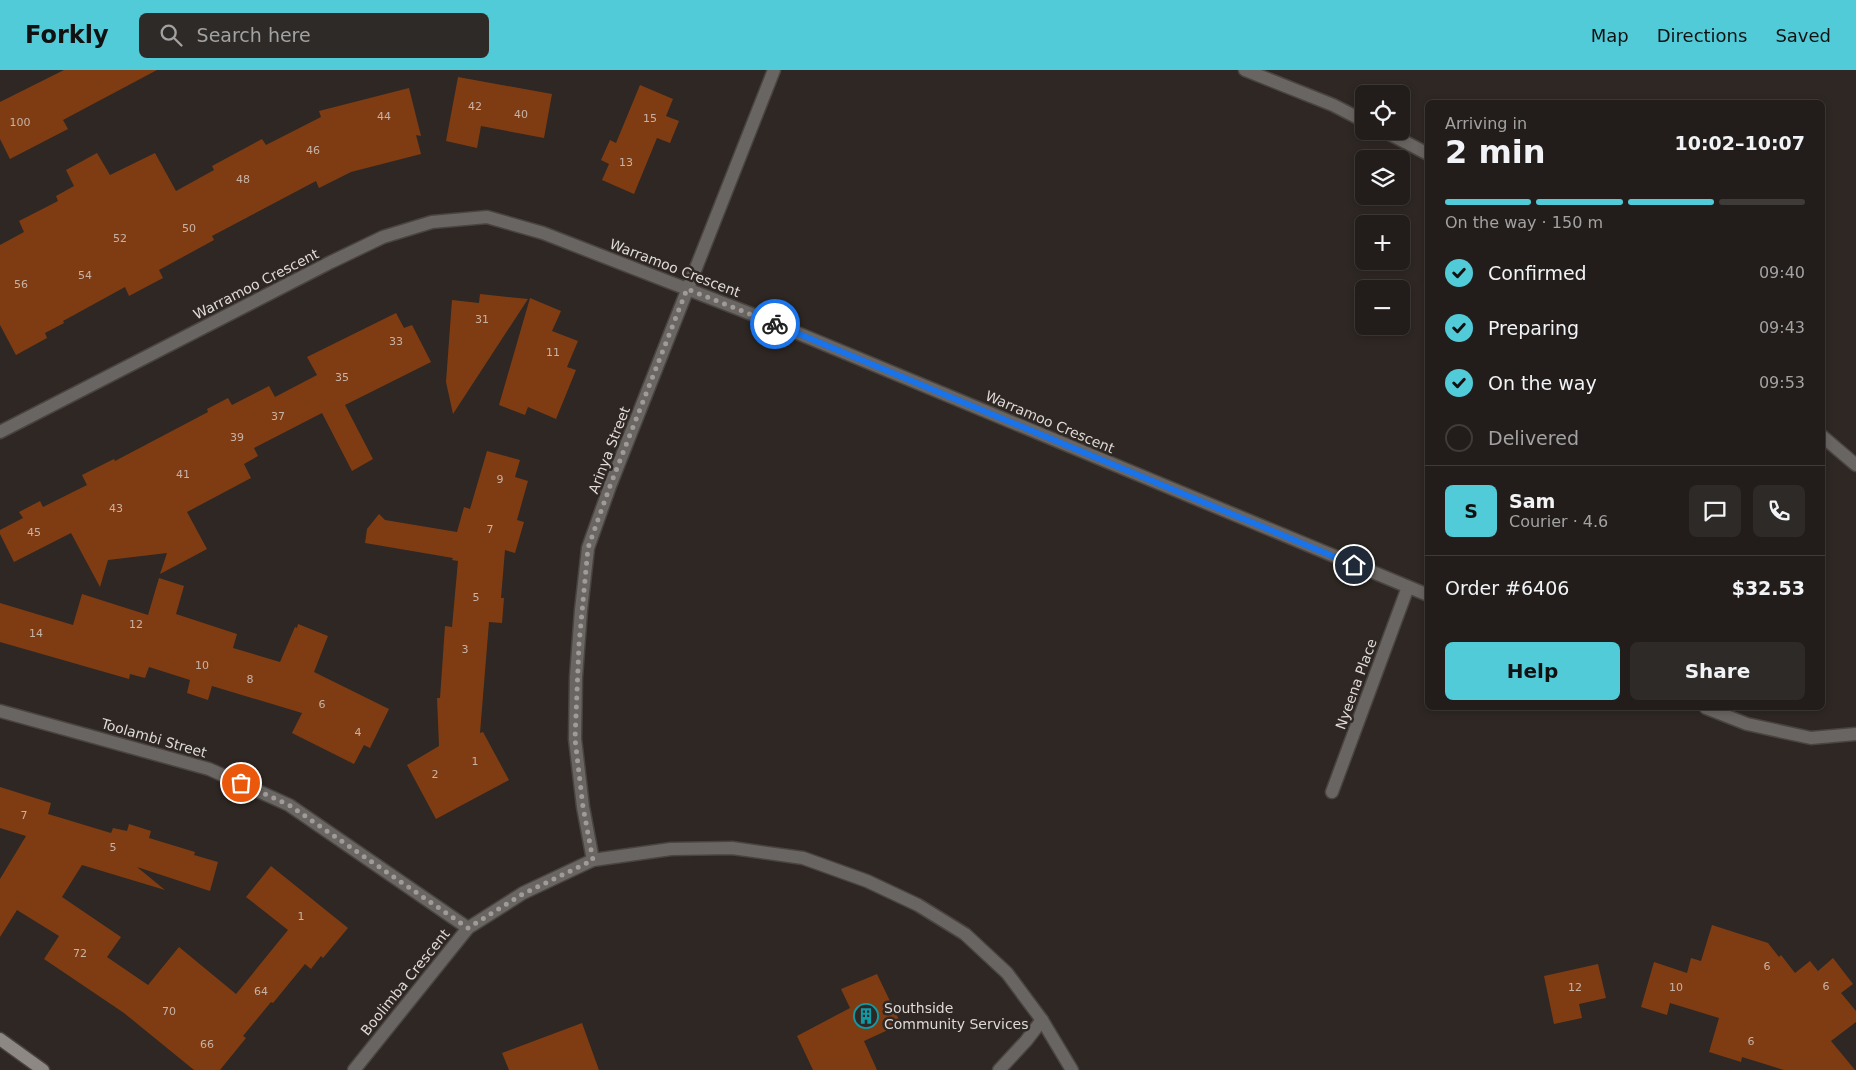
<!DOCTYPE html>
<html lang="en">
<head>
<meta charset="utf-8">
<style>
  :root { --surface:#221d1a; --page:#2e2a27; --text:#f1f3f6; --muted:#a2a2a2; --line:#3f3b39; --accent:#52cbd8 }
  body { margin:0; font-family:"DejaVu Sans",sans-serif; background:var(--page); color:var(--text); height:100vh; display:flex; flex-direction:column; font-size:19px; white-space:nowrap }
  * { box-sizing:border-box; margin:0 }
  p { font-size:16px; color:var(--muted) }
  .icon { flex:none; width:28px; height:28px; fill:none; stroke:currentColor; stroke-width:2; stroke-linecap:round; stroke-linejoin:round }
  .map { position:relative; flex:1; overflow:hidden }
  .sheet { position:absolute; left:1425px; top:30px; width:400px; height:610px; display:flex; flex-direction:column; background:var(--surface); border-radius:8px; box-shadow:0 2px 8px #0003,0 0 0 1px var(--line) }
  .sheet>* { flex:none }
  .buttons { position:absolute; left:1355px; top:15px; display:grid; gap:10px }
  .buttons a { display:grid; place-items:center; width:55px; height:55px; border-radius:8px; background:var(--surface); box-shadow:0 2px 8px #0003,0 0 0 1px var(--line); font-size:25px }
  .pin { position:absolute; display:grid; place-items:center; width:42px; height:42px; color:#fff; margin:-21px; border:2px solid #fff; border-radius:50%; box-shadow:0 1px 5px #0007 }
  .courier { position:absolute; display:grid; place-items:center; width:50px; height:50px; margin:-25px; border:4px solid #1a73e8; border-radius:50%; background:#fff; color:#222; box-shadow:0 1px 6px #0007 }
  .headline em { font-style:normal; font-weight:600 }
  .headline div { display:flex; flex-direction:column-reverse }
  .headline { display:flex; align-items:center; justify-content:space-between; height:85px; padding:0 20px }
  h1 { font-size:32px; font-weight:600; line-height:38px }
  .bar { display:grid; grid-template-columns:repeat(4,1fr); gap:8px 5px; align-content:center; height:60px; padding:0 20px }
  .bar i { height:6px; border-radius:4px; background:var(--line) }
  .bar .current { background:var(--accent) }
  .bar p { grid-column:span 4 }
  .line { display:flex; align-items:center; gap:12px; padding:0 20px; border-top:1px solid var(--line) }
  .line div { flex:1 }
  .round { display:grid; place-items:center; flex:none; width:52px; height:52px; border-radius:8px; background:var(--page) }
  ol { padding:0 20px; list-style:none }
  li { display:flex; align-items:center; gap:15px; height:55px }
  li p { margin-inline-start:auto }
  li .icon { padding:5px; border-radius:50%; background:var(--accent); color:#111; stroke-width:4 }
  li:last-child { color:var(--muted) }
  li i { width:28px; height:28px; border:2px solid var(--line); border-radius:50% }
  .action { display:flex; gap:10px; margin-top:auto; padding:10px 20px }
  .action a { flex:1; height:58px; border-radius:8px; background:var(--accent); color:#111; font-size:20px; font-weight:600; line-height:58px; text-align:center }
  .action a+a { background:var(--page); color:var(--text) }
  header { display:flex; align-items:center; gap:30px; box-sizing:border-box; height:70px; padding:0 25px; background:var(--accent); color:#111 }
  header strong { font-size:24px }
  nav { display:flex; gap:28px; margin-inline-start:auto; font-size:18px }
  .search { width:350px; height:45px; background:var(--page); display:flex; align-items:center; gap:12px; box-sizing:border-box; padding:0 18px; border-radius:8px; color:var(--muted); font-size:19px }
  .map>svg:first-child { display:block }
  .building { fill:#7f3c12 }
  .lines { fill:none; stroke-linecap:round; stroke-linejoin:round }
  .street-casing { stroke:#4a4440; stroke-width:15 }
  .secondary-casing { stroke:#4a4440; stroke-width:15 }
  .street { stroke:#696563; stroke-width:12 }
  .secondary { stroke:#8d8884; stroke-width:12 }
  .done { stroke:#a19b98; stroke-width:5; stroke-dasharray:0 9 }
  .route { stroke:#1a73e8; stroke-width:6 }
  .labels { text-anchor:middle; stroke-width:5; stroke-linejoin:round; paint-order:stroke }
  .number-label { font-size:11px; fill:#c7b2a6 }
  .street-label { font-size:14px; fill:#dfdad7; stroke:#2e2723 }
  .poi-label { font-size:14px; fill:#dfdad7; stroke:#2e2723; text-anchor:start }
</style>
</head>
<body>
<header>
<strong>Forkly</strong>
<div class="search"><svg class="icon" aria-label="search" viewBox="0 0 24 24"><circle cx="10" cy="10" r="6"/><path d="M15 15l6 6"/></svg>Search here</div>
<nav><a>Map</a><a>Directions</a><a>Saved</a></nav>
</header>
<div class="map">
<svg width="1856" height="1000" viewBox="0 0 1856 1000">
  <rect width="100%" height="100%" fill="#2e2723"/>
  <g class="building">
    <path d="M 64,0 L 157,0 L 63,50 L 68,59 L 10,89 L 0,69 L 0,32 Z"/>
    <path d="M 458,7 L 552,24 L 544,68 L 481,56 L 477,78 L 446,71 Z"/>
    <path d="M 640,15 L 673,29 L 666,46 L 679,51 L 670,73 L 657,68 L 634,124 L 602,110 L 609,94 L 601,90 L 610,70 L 616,73 Z"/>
    <path d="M 409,18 L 421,66 L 416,65 L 421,84 L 351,102 L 319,118 L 316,111 L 212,166 L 214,170 L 159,200 L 163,208 L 129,226 L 125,217 L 63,251 L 64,253 L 45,263 L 47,268 L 16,285 L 0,255 L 0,175 L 24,162 L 19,151 L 58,131 L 56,126 L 74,116 L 66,100 L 97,83 L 110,105 L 155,83 L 176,121 L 214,100 L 212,96 L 262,69 L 266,75 L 321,47 L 319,41 Z"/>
    <path d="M 480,224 L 528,229 L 453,344 L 446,312 L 452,230 L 479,233 Z"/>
    <path d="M 530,228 L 561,241 L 552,261 L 578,271 L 567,297 L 576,300 L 556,349 L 528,337 L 525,345 L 499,335 Z"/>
    <path d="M 396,243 L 404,258 L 412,255 L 431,292 L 345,335 L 373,389 L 352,401 L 322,343 L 254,378 L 258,386 L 244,394 L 251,408 L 187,442 L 207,479 L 160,504 L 167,483 L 108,490 L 100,517 L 71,463 L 14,492 L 0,464 L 0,460 L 23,448 L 19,442 L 40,431 L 43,437 L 87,415 L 82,405 L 114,389 L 115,391 L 208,342 L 207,339 L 228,328 L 232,335 L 269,316 L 275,327 L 317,305 L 307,287 Z"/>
    <path d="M 487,381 L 520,390 L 515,407 L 528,411 L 517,450 L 524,452 L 515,483 L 505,480 L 501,528 L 504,528 L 502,553 L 489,552 L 480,663 L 483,662 L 509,710 L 436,749 L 407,695 L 439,676 L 437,628 L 440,628 L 445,556 L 452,557 L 458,491 L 452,490 L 453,488 L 365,473 L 367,459 L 379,444 L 385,450 L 457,462 L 464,437 L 470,439 Z"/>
    <path d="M 159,508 L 184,516 L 176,544 L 237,564 L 233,578 L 280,592 L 295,557 L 297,558 L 298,554 L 328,566 L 314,602 L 389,639 L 370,678 L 364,675 L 354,694 L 292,663 L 302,643 L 212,616 L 208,630 L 187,623 L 190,610 L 149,597 L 145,608 L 130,604 L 129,609 L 0,572 L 0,533 L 73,555 L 82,524 L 148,545 Z"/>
    <path d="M 0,717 L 51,733 L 48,744 L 111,763 L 113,758 L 127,761 L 129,754 L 151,761 L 149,768 L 195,782 L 194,785 L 218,792 L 210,821 L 137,797 L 165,820 L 82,795 L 62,827 L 121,867 L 107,887 L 148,915 L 179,877 L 236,924 L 288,860 L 246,827 L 271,796 L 348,858 L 323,888 L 321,886 L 311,899 L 305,894 L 273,933 L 271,932 L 243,966 L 246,968 L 220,1000 L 194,1000 L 124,943 L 44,889 L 59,866 L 17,840 L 0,867 L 0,809 L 26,766 L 0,758 Z"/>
    <path d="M 1712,855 L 1768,873 L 1779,887 L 1781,885 L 1795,903 L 1810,891 L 1818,901 L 1833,888 L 1853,914 L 1841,923 L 1856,941 L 1856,952 L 1831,971 L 1855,1000 L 1784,1000 L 1742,987 L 1741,992 L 1709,982 L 1719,948 L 1670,933 L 1667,945 L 1641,937 L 1654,892 L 1687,903 L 1691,888 L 1701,891 Z"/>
    <path d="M 1598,894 L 1606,928 L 1579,934 L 1582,948 L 1554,954 L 1544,906 Z"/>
    <path d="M 877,904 L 901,954 L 864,971 L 877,1000 L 813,1000 L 797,966 L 850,938 L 841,919 Z"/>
    <path d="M 582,953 L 599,1000 L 509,1000 L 502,983 Z"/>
  </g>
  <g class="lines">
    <defs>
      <g id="street">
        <path d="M 1245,0 L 1333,35 L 1364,51"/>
        <path d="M 1384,61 L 1428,84"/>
        <path d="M 0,362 L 331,192 L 383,167 L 432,152 L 487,147 L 543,163 L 754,245 L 1428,525"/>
        <path d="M 1822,366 L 1856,395"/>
        <path d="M 1706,638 L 1747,654 L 1811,668 L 1856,664"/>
        <path d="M 0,641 L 209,699 L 289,735 L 468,858"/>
        <path d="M 1332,722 L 1408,517"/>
        <path d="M 593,790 L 583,737 L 575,669 L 576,607 L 581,540 L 588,478 L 610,416 L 774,0"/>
        <path d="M 354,1000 L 468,858 L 523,823 L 593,790 L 671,779 L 732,778 L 803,788 L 867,811 L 918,835 L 965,864 L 1007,903 L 1042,950 L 1072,1000"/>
        <path d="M 999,1000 L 1026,971 L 1042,950"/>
      </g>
      <path id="secondary" d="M 0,969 L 43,1000"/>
    </defs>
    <use href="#street" class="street-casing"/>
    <use href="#secondary" class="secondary-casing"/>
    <use href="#street" class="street"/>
    <use href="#secondary" class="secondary"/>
  </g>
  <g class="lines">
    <path class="done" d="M 241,713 L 289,735 L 468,858 L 523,824 L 593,790 L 583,737 L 575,669 L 579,574 L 588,478 L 610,416 L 687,219 L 775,254"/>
    <path class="route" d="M 775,254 L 1354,495"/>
  </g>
  <defs>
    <symbol id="building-ring" viewBox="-11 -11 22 22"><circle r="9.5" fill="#2e2723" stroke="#0f9aa8" stroke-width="1.5"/><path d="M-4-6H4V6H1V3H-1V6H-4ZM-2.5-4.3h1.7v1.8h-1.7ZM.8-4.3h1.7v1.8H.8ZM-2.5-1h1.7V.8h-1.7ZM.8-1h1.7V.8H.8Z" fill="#0f9aa8"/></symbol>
  </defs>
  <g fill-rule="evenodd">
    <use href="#building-ring" x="852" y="932" width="28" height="28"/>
  </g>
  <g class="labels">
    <g class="number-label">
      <text x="475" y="40">42</text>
      <text x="521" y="48">40</text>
      <text x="384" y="50">44</text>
      <text x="650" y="52">15</text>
      <text x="20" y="56">100</text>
      <text x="313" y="84">46</text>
      <text x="626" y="96">13</text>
      <text x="243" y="113">48</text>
      <text x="189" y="162">50</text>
      <text x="120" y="172">52</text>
      <text x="85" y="209">54</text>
      <text x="21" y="218">56</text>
      <text x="482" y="253">31</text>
      <text x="396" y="275">33</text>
      <text x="553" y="286">11</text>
      <text x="342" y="311">35</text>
      <text x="278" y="350">37</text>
      <text x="237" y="371">39</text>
      <text x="183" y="408">41</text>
      <text x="500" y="413">9</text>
      <text x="116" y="442">43</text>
      <text x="490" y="463">7</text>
      <text x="34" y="466">45</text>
      <text x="476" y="531">5</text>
      <text x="136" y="558">12</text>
      <text x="36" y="567">14</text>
      <text x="465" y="583">3</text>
      <text x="202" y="599">10</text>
      <text x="250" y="613">8</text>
      <text x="322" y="638">6</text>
      <text x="358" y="666">4</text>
      <text x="475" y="695">1</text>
      <text x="435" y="708">2</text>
      <text x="24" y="749">7</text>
      <text x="113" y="781">5</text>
      <text x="301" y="850">1</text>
      <text x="80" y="887">72</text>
      <text x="1767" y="900">6</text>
      <text x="1826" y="920">6</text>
      <text x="1575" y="921">12</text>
      <text x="1676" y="921">10</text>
      <text x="261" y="925">64</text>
      <text x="169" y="945">70</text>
      <text x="1751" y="975">6</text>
      <text x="207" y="978">66</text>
    </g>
    <g class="street-label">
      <text transform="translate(675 198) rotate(21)" y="5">Warramoo Crescent</text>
      <text transform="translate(256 214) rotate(-27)" y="5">Warramoo Crescent</text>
      <text transform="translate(1050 352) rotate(23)" y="5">Warramoo Crescent</text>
      <text transform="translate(609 380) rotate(-69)" y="5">Arinya Street</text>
      <text transform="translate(1356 614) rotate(-70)" y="5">Nyeena Place</text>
      <text transform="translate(154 668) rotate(16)" y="5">Toolambi Street</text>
      <text transform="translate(405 912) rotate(-51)" y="5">Boolimba Crescent</text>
    </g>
    <g class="poi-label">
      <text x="884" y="943">Southside<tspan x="884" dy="16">Community Services</tspan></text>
    </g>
  </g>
</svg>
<div class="buttons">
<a><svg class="icon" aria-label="locate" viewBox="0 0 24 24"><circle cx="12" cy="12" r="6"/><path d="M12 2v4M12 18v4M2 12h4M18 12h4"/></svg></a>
<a><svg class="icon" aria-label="layers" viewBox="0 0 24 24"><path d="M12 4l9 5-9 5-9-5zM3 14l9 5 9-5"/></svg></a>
<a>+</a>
<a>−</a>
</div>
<div class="pin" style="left:241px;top:713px;background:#ea580c"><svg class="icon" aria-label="bag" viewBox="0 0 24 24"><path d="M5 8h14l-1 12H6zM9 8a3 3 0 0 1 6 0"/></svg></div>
<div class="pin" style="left:1354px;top:495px;background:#1f2937"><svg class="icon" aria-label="home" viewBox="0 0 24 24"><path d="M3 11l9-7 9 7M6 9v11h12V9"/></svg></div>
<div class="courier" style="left:775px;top:254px"><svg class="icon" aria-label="bike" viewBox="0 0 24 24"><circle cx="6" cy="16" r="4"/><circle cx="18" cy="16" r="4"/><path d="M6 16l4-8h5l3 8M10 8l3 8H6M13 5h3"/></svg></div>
<section class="sheet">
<div class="headline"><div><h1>2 min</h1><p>Arriving in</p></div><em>10:02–10:07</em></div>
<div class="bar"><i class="current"></i><i class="current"></i><i class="current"></i><i></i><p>On the way · 150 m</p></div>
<ol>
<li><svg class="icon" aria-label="check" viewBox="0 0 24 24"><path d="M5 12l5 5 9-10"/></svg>Confirmed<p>09:40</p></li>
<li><svg class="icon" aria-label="check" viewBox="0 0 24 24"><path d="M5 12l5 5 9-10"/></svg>Preparing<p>09:43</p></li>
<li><svg class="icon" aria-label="check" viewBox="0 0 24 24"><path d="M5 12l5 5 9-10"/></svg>On the way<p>09:53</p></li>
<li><i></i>Delivered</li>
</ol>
<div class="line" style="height:90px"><b class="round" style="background:var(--accent);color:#111">S</b><div><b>Sam</b><p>Courier · 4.6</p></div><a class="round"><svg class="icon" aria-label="chat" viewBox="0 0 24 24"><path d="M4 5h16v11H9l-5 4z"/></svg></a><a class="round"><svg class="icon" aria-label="phone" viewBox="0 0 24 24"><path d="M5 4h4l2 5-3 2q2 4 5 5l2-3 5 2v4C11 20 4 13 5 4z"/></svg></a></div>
<div class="line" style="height:65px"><div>Order #6406</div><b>$32.53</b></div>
<div class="action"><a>Help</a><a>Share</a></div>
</section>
</div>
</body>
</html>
